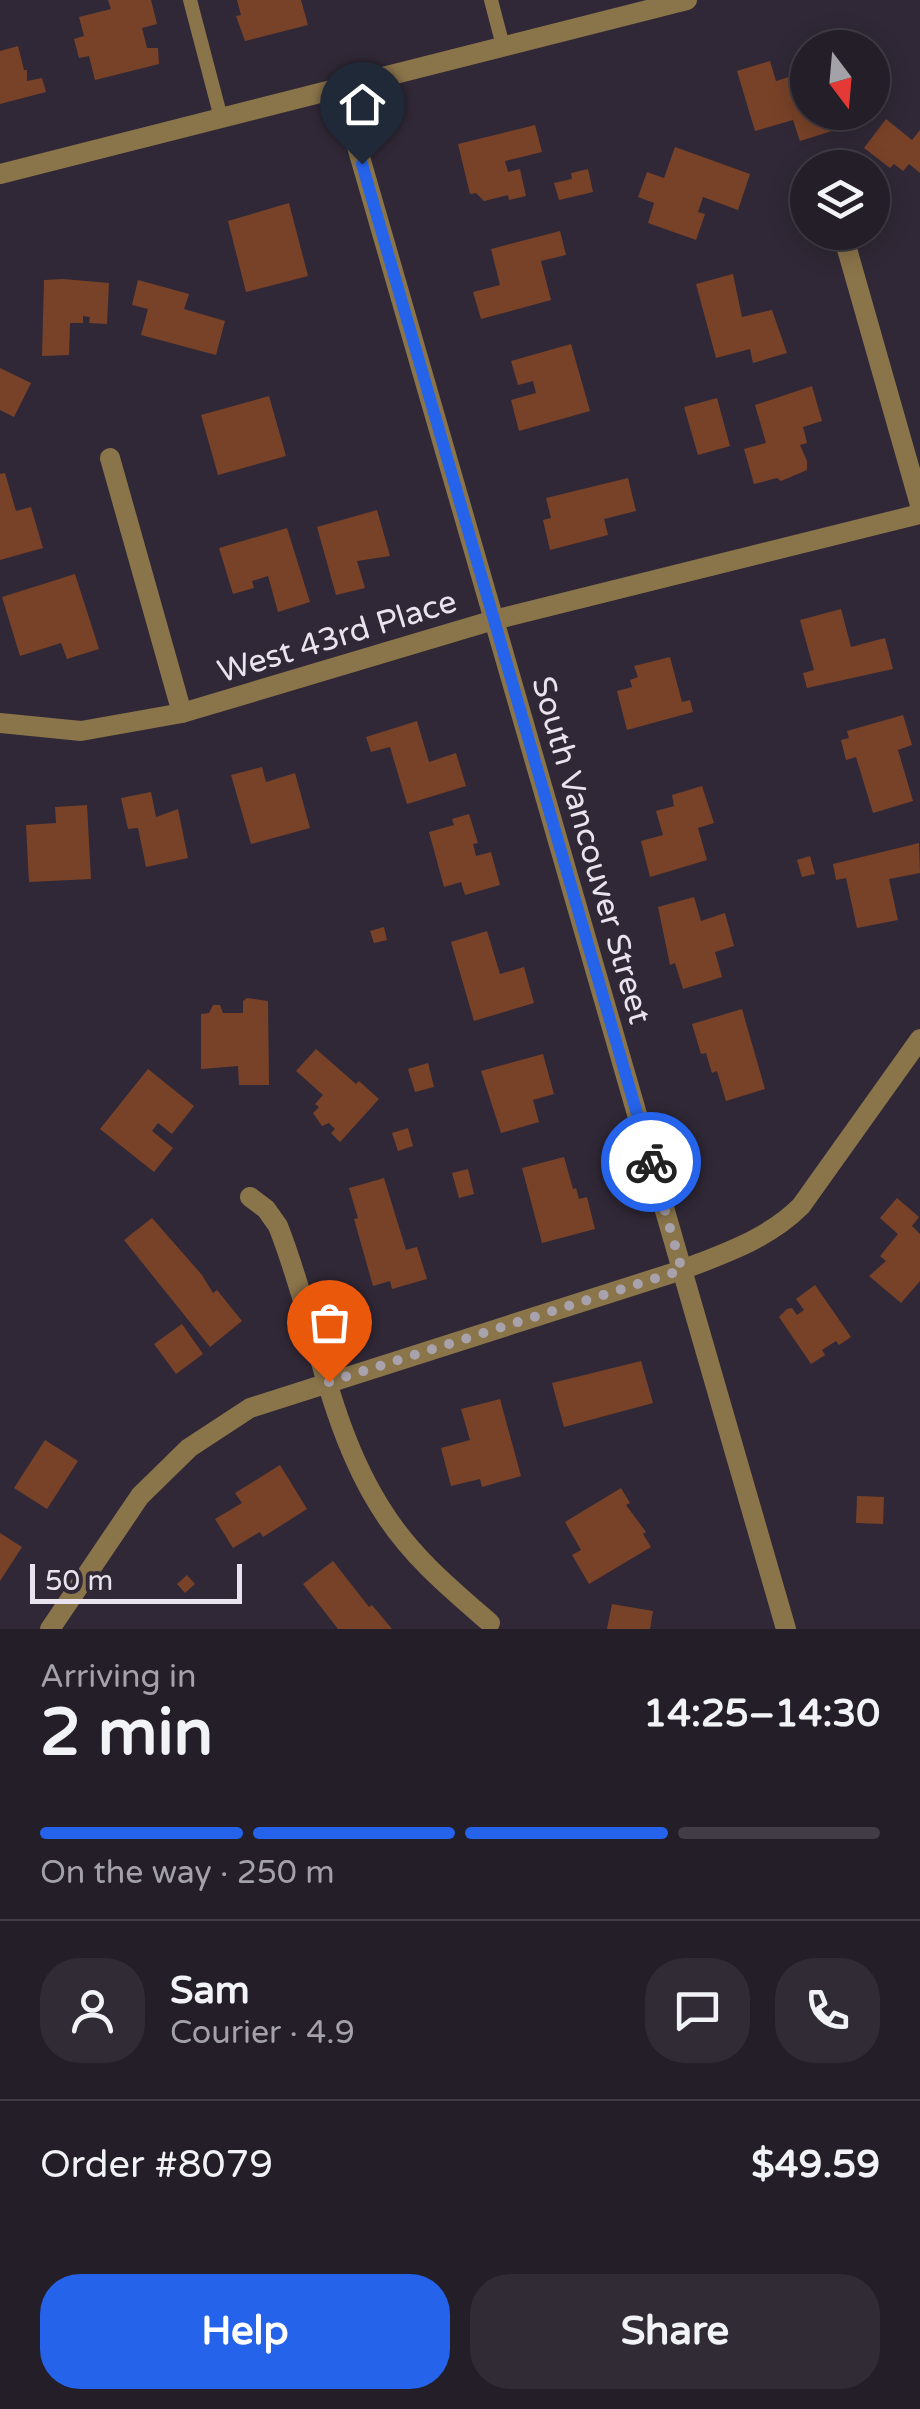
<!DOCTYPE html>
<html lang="en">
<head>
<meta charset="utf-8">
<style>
  :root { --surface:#241e28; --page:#302b34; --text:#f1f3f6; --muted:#a3a2a8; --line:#413c45; --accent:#2563eb }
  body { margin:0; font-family:"Varela Round",sans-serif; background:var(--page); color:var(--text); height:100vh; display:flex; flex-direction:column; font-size:38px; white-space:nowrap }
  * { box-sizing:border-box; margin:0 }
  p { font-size:32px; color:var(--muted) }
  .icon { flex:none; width:55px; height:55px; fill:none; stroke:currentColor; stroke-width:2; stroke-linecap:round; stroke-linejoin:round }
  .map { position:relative; height:1629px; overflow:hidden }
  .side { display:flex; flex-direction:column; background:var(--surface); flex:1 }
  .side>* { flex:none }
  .needle { width:65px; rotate:164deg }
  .buttons { position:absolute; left:790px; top:30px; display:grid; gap:20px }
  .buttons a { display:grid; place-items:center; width:100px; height:100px; border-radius:50%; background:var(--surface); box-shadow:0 5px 25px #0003,0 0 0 2px var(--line); font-size:50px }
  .scale { position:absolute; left:30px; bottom:25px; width:212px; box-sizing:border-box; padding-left:10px; border:5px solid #e9e3ed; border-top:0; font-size:28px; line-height:35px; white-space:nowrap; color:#e9e3ed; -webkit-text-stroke:8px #302836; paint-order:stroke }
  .pin { position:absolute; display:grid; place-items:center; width:85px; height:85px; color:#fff; margin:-102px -42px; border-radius:50% 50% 50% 0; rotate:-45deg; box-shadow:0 0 10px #0007 }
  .pin .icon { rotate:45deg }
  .courier { position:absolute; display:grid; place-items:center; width:100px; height:100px; margin:-50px; border:8px solid #2563eb; border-radius:50%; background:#fff; color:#222; box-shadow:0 2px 12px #0007 }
  .summary em { font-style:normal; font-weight:800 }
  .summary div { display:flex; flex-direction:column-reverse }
  .summary { display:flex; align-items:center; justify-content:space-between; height:170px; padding:0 40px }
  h1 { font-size:65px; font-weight:800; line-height:75px }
  .bar { display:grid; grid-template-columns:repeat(4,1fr); gap:15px 10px; align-content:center; height:120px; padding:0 40px }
  .bar i { height:12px; border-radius:8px; background:var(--line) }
  .bar .active { background:var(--accent) }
  .bar p { grid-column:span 4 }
  .line { display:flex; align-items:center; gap:25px; padding:0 40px; border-top:2px solid var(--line) }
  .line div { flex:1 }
  .round { display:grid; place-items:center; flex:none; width:105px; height:105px; border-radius:40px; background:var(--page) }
  .cta { display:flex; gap:20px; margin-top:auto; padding:20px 40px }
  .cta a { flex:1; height:115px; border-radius:40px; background:var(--accent); color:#fff; font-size:40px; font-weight:800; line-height:115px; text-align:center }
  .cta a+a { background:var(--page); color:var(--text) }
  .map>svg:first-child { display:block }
  .building { fill:#784228 }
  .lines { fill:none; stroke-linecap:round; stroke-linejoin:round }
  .service { stroke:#8a744a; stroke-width:14 }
  .minor { stroke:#8a744a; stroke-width:20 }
  .tertiary { stroke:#8a744a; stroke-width:20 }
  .done { stroke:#a8a2ad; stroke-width:10; stroke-dasharray:0 18 }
  .route { stroke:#2563eb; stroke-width:12 }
  .labels { text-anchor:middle; stroke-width:8; stroke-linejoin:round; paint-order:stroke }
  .street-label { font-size:32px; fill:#e9e3ed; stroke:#302836 }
</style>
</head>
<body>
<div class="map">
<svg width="920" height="1629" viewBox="0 0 920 1629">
  <rect width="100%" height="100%" fill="#302836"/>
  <g class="building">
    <path d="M 108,0 L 151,0 L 157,24 L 142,28 L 147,48 L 158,48 L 159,64 L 95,80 L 89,56 L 79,58 L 74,39 L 84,36 L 79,17 L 111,9 Z"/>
    <path d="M 237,0 L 301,0 L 308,25 L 245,41 L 236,16 L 241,15 Z"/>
    <path d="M 18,46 L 24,70 L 27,70 L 27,81 L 42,78 L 46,92 L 0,104 L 0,51 Z"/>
    <path d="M 770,61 L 776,81 L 808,71 L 808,112 L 826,112 L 832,131 L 800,141 L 793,120 L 755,131 L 737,71 Z"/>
    <path d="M 886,119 L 912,140 L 920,130 L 920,173 L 909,164 L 903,171 L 894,164 L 890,168 L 864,148 Z"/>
    <path d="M 535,125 L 542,152 L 505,161 L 508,172 L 520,169 L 526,196 L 509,200 L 508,195 L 484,201 L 476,193 L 470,194 L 458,144 Z"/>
    <path d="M 675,147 L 750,174 L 738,210 L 703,197 L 698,212 L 705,214 L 696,240 L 648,223 L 654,203 L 638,197 L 647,172 L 664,178 Z"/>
    <path d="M 588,169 L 593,192 L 559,200 L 554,183 L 572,179 L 571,173 Z"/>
    <path d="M 289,203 L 308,276 L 246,292 L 228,221 Z"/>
    <path d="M 560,231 L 566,255 L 541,261 L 551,300 L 481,319 L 473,292 L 500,285 L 491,249 Z"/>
    <path d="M 733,274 L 742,317 L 772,310 L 787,353 L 753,363 L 750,349 L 716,358 L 696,284 Z"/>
    <path d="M 63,279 L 109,283 L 107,324 L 89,323 L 90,317 L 83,316 L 83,323 L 70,323 L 69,355 L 42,356 L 44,280 Z"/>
    <path d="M 138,280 L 189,294 L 184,309 L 225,321 L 216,355 L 141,335 L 148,309 L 132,305 Z"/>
    <path d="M 571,344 L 590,411 L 519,431 L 511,400 L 536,393 L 533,381 L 518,385 L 511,361 Z"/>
    <path d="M 0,368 L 31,383 L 14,417 L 0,410 Z"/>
    <path d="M 812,386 L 822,421 L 803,427 L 807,443 L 800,445 L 807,461 L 807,470 L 781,481 L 777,478 L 754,484 L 744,449 L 766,443 L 755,405 Z"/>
    <path d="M 269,396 L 286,456 L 218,475 L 201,415 Z"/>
    <path d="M 717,398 L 730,446 L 698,455 L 684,407 Z"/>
    <path d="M 5,473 L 16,511 L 31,507 L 43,548 L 0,560 L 0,474 Z"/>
    <path d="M 628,478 L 636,511 L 604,519 L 608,535 L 550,550 L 543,520 L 551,518 L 546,498 Z"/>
    <path d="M 377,510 L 390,556 L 357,561 L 365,588 L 336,595 L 317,527 Z"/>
    <path d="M 287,528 L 310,602 L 278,612 L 268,576 L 252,581 L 254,588 L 233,594 L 219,548 Z"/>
    <path d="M 75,574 L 99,649 L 67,659 L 61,643 L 20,656 L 2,597 Z"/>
    <path d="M 841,609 L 851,647 L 885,638 L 893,669 L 807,688 L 803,673 L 814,670 L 800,620 Z"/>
    <path d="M 670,657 L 682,702 L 690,700 L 693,712 L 627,730 L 617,691 L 632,687 L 630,680 L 638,677 L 634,666 Z"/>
    <path d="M 903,715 L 912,745 L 898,750 L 913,801 L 873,813 L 856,757 L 846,760 L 841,740 L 849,738 L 847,731 Z"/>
    <path d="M 417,721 L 429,762 L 456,753 L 466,786 L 407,804 L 390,747 L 371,752 L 366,737 Z"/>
    <path d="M 262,767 L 266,782 L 295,773 L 310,828 L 251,844 L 231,775 Z"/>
    <path d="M 702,786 L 714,823 L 698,828 L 707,860 L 650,877 L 641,841 L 663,835 L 656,811 L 674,806 L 672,795 Z"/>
    <path d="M 151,792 L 156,817 L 178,809 L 188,858 L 146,867 L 138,828 L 128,829 L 121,798 Z"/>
    <path d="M 87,805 L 91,879 L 29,882 L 26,825 L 56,823 L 55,807 Z"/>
    <path d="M 469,814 L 478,843 L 473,844 L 476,856 L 491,852 L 500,885 L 465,895 L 461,882 L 444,887 L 429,832 L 454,825 L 452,819 Z"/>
    <path d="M 919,843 L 920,873 L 889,879 L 898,920 L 857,928 L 846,878 L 836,880 L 833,864 Z"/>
    <path d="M 810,856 L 815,874 L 802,877 L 797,860 Z"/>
    <path d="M 694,897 L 701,921 L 725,913 L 734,946 L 715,952 L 722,977 L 683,989 L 675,963 L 670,965 L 658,907 Z"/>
    <path d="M 384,927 L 387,940 L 374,943 L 370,931 Z"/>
    <path d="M 487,931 L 500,974 L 524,967 L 534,1003 L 474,1021 L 451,942 Z"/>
    <path d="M 247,998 L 268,1001 L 269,1085 L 239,1085 L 238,1066 L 201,1069 L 201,1014 L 209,1013 L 213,1005 L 220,1005 L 223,1013 L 243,1013 L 243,1001 Z"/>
    <path d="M 742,1009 L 765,1089 L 726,1101 L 717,1071 L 712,1073 L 706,1053 L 701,1054 L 692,1024 Z"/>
    <path d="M 316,1049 L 356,1084 L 359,1081 L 379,1099 L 340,1142 L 331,1133 L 335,1129 L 329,1123 L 322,1126 L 313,1113 L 319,1107 L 315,1104 L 323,1095 L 296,1071 Z"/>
    <path d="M 543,1054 L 554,1094 L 533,1100 L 539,1122 L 501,1133 L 481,1071 Z"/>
    <path d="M 428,1063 L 434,1087 L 415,1092 L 408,1069 Z"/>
    <path d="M 148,1069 L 194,1106 L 172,1134 L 158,1123 L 152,1131 L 173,1148 L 154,1172 L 100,1129 Z"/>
    <path d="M 408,1128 L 413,1146 L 398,1151 L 392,1133 Z"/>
    <path d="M 564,1157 L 573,1189 L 576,1188 L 579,1199 L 587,1197 L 595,1229 L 542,1243 L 522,1168 Z"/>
    <path d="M 468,1169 L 474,1194 L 459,1198 L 452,1173 Z"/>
    <path d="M 384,1178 L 406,1250 L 417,1247 L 427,1279 L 392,1289 L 390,1281 L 373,1286 L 354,1219 L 358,1218 L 349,1188 Z"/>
    <path d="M 897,1198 L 919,1217 L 912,1226 L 920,1234 L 920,1281 L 901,1303 L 869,1276 L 886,1261 L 880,1256 L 898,1234 L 880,1218 Z"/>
    <path d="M 152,1218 L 202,1275 L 213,1293 L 217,1290 L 242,1321 L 210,1347 L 124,1240 Z"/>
    <path d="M 815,1285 L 851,1337 L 839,1345 L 836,1341 L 822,1350 L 825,1355 L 811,1364 L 779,1317 L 787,1309 L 792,1308 L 797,1315 L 804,1310 L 796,1299 Z"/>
    <path d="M 182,1324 L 203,1354 L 176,1374 L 154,1344 Z"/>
    <path d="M 641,1361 L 653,1403 L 564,1427 L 552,1383 Z"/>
    <path d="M 500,1399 L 521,1476 L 482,1487 L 480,1479 L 451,1486 L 441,1448 L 470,1440 L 461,1409 Z"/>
    <path d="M 45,1440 L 78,1461 L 47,1509 L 14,1488 Z"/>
    <path d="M 280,1465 L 307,1509 L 263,1537 L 260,1532 L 233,1548 L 215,1519 L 242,1503 L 235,1493 Z"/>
    <path d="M 621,1488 L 630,1503 L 626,1505 L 646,1532 L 643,1534 L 651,1547 L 589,1584 L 572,1555 L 581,1550 L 565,1522 Z"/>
    <path d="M 857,1496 L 884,1497 L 883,1524 L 856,1523 Z"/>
    <path d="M 0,1533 L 22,1547 L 0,1581 Z"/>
    <path d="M 333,1561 L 369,1607 L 372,1605 L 392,1629 L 338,1629 L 303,1584 Z"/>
    <path d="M 187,1575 L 195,1584 L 185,1593 L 177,1584 Z"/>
    <path d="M 612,1604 L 653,1611 L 650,1629 L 607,1629 Z"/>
  </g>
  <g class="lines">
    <g class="service">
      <path d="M 190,0 L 221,118"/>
      <path d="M 491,0 L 503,46"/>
    </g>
    <g class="minor">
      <path d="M 847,249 L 920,505"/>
      <path d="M 110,458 L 182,713"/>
      <path d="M 0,723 L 81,731 L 182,713 L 494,620 L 920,514"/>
      <path d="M 250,1197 L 266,1209 L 278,1226 C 315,1319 328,1428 384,1513 C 412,1557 451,1589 490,1623"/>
      <path d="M 50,1629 L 140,1496 L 189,1448 L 250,1408 L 682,1270 C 725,1253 768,1239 801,1206 L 920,1039"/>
    </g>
    <g class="tertiary">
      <path d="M 340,88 L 786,1629"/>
      <path d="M 0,174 L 687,0"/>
    </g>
  </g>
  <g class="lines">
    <path class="done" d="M 329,1382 L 682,1270 L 651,1162"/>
    <path class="route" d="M 362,164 L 651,1162"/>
  </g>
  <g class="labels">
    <g class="street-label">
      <text transform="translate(337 636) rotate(-17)" y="11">West 43rd Place</text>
      <text transform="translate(592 850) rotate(74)" y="11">South Vancouver Street</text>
    </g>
  </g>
</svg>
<div class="buttons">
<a><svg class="needle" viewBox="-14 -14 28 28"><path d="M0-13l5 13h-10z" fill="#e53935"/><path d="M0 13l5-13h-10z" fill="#a3a2a8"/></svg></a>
<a><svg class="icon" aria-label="layers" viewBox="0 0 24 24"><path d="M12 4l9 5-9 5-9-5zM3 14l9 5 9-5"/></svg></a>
</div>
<div class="scale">50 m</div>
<div class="pin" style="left:329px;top:1382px;background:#ea580c"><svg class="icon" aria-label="bag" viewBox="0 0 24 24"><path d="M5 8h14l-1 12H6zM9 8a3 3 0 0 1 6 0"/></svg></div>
<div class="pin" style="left:362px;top:164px;background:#1f2937"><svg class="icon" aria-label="home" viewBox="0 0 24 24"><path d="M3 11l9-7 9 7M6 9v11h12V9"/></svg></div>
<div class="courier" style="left:651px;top:1162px"><svg class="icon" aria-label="bike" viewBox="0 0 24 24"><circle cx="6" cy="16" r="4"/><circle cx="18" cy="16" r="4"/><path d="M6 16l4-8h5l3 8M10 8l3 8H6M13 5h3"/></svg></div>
</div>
<section class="side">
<div class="summary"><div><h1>2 min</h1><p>Arriving in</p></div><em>14:25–14:30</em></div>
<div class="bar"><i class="active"></i><i class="active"></i><i class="active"></i><i></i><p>On the way · 250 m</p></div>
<div class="line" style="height:180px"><a class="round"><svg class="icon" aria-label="person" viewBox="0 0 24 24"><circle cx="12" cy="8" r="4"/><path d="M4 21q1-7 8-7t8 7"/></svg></a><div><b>Sam</b><p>Courier · 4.9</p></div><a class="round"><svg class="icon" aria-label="chat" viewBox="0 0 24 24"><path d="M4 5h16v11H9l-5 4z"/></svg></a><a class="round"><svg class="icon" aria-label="phone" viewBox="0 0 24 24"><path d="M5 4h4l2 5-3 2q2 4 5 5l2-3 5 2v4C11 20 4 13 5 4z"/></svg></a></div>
<div class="line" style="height:130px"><div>Order #8079</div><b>$49.59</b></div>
<div class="cta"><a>Help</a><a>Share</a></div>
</section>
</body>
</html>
